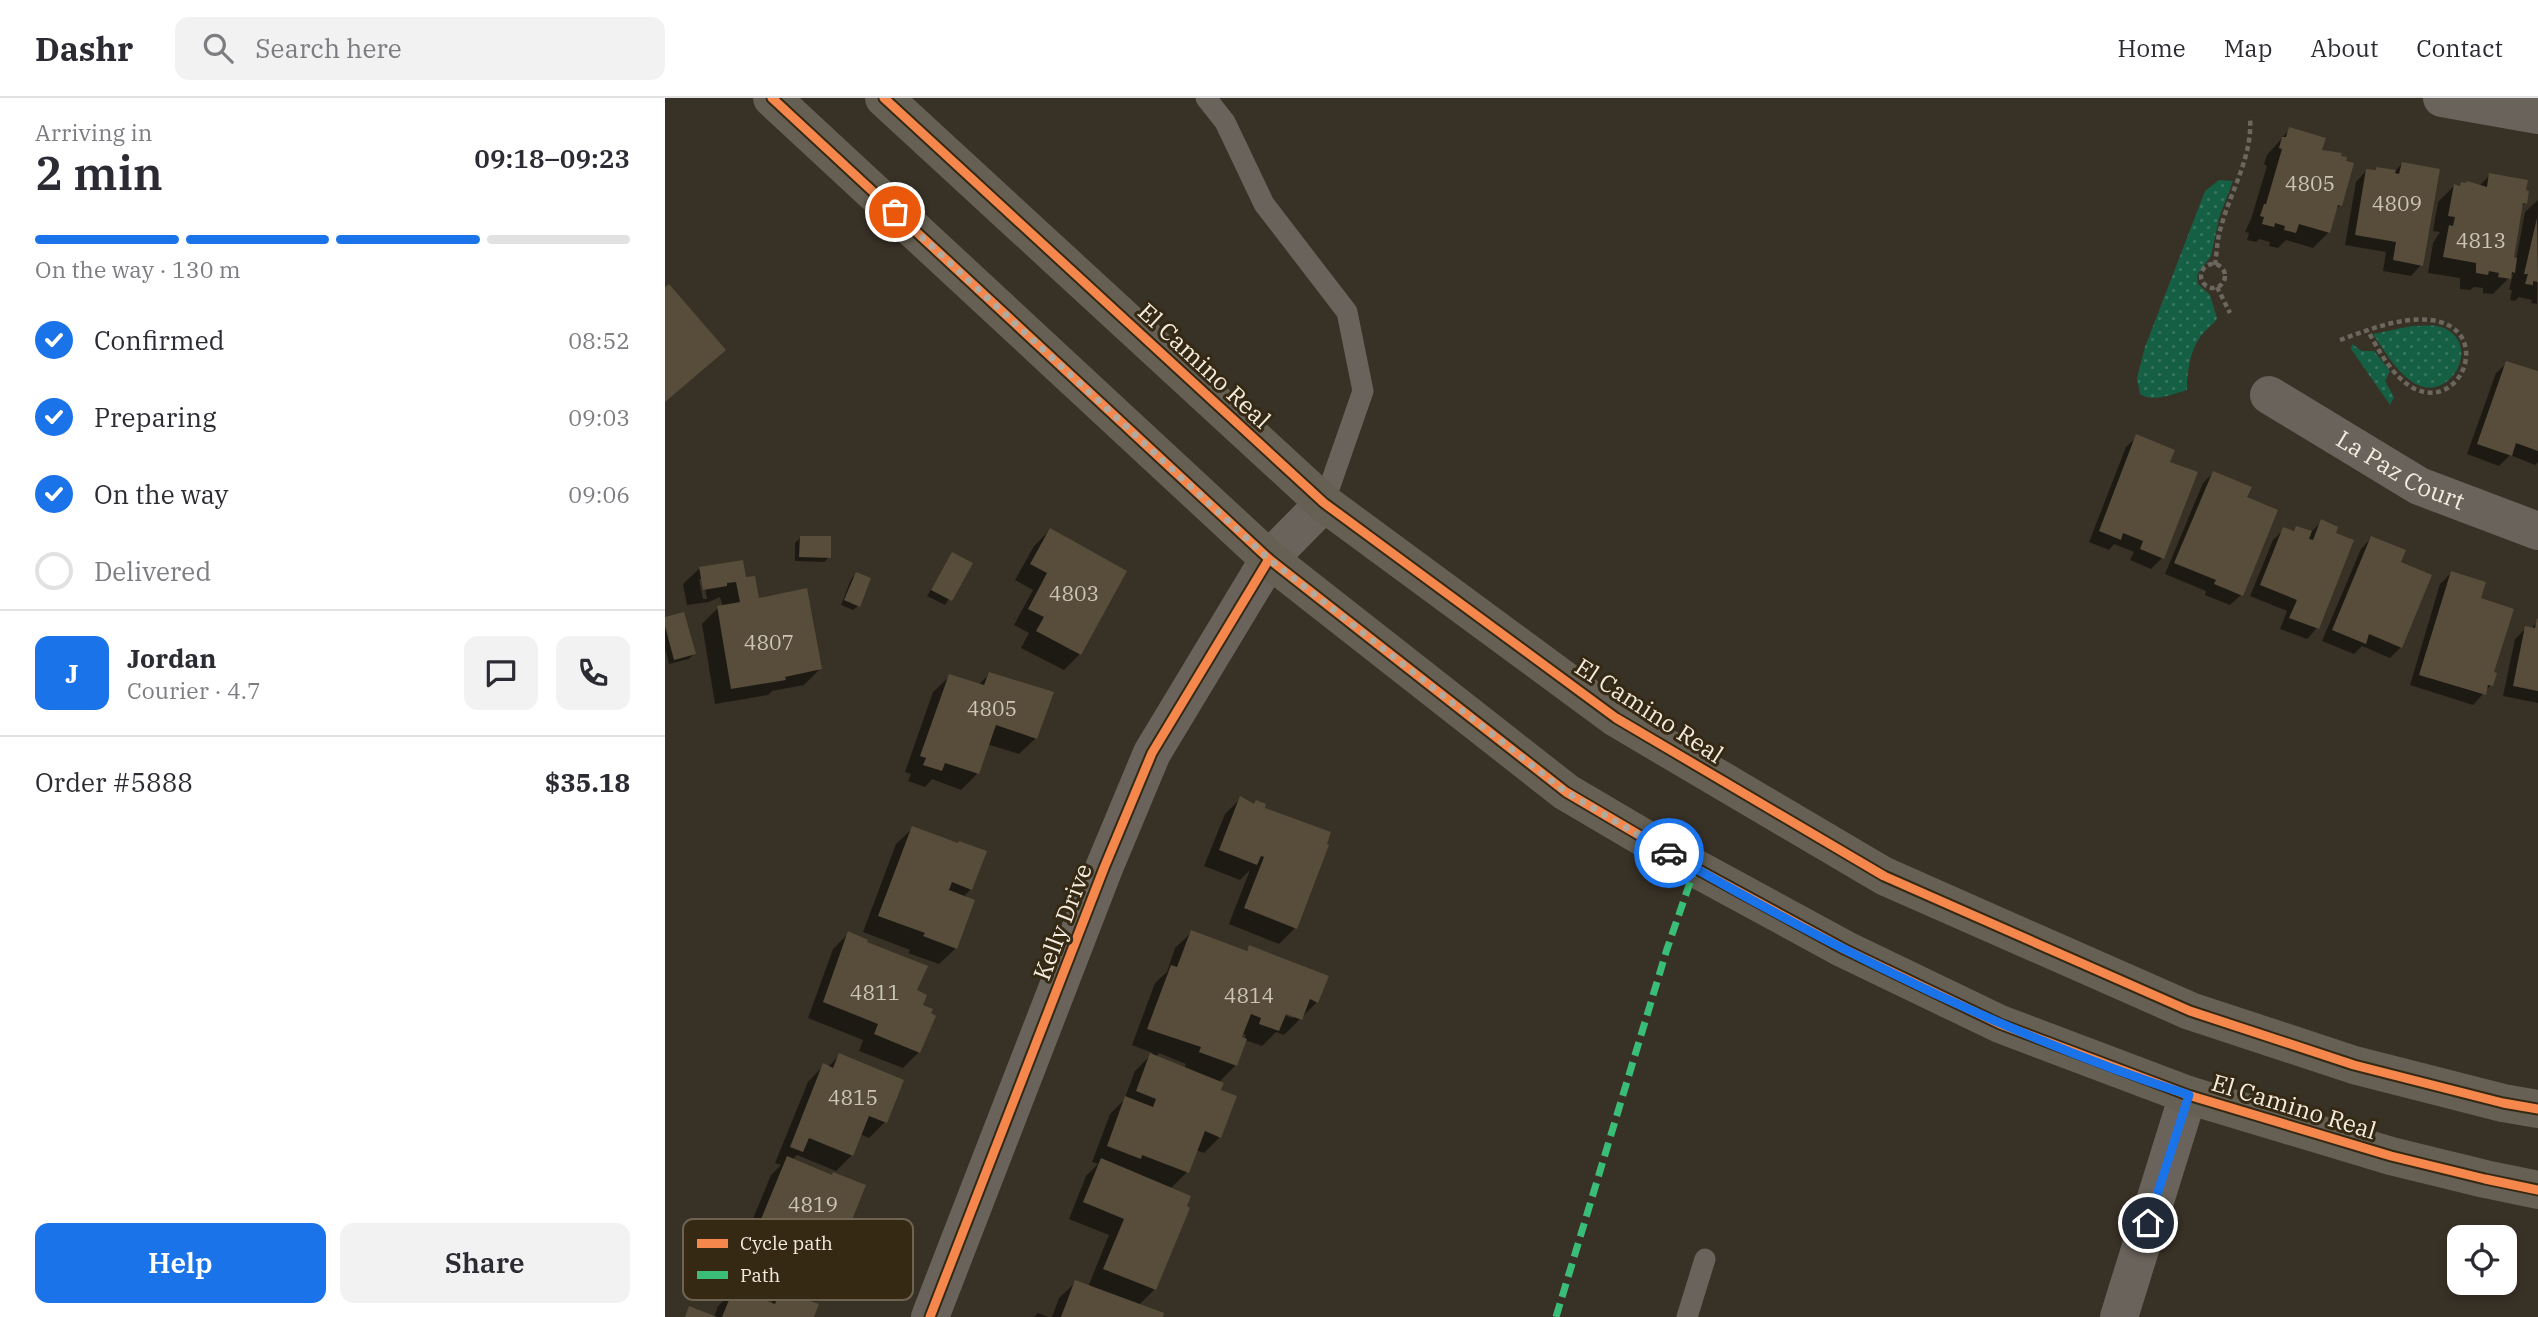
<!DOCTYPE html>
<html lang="en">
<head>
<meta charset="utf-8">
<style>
  :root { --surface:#fff; --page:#f2f2f3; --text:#2b2b33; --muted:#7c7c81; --line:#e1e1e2; --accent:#1a73e8 }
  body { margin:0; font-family:"IBM Plex Serif",serif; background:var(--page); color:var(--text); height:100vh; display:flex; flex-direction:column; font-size:26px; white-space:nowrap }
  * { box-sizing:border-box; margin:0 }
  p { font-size:23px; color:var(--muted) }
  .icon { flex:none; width:38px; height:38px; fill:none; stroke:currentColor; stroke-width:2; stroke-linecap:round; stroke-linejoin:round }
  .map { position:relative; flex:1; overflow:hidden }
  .panel { display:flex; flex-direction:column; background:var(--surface); width:665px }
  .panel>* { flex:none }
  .fabs { position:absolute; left:1782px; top:1127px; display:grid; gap:14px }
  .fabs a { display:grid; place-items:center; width:70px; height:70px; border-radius:14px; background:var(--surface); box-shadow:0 4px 10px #0003; font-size:35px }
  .pin { position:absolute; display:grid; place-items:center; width:60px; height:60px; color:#fff; margin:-30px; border:4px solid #fff; border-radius:50%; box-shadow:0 2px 7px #0007 }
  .courier { position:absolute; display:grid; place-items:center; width:70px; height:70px; margin:-35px; border:5px solid #1a73e8; border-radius:50%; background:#fff; color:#222; box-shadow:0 2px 9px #0007 }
  .headline em { font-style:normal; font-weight:600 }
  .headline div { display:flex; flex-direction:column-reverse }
  .headline { display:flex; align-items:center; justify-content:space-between; height:119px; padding:0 35px }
  h1 { font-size:46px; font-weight:600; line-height:52px }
  .bar { display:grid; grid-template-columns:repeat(4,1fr); gap:10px 7px; align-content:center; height:84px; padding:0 35px }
  .bar i { height:9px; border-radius:5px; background:var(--line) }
  .bar .selected { background:var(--accent) }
  .bar p { grid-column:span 4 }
  .line { display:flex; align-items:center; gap:18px; padding:0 35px; border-top:2px solid var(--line) }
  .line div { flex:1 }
  .round { display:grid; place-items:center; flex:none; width:74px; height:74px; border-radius:14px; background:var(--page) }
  ol { padding:0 35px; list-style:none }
  li { display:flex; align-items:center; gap:21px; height:77px }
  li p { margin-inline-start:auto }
  li .icon { padding:7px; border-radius:50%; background:var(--accent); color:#fff; stroke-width:4 }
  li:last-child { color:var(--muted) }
  li i { width:38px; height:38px; border:4px solid var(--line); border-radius:50% }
  .primary-button { display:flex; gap:14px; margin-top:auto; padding:14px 35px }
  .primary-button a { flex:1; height:80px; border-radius:14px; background:var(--accent); color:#fff; font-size:28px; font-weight:600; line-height:80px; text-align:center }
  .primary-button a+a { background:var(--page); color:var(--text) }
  header { display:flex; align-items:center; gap:42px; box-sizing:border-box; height:98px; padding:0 35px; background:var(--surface); border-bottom:2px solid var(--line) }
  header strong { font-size:33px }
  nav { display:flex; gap:38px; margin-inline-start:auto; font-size:24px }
  .search { width:490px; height:63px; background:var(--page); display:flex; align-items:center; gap:18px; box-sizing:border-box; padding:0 24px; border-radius:14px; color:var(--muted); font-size:26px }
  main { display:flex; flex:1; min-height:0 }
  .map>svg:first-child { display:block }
  .green { fill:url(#green-dots) }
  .shadow { fill:#0007; fill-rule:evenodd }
  .building { fill:#574d3a }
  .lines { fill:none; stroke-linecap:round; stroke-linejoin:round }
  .path { stroke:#6b665e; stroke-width:4.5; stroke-dasharray:5 3.5; stroke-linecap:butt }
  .lane { stroke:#69635b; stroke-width:21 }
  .street { stroke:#69635b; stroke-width:38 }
  .secondary { stroke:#69635b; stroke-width:38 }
  .primary { stroke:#665f53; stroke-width:38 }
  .quiet { stroke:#3abd76; stroke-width:7; stroke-dasharray:14 7; stroke-linecap:butt }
  .cycleway-casing { stroke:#352914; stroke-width:13 }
  .cycleway { stroke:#f5874c; stroke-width:9 }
  .done { stroke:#b2aa9e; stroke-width:7; stroke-dasharray:0 12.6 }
  .route { stroke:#1a73e8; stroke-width:9 }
  .labels { text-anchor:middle; stroke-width:6; stroke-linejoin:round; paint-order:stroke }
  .number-label { font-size:21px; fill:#ccc4b5 }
  .street-label { font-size:24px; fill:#f3ebde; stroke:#352914 }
  .key { fill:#352914; stroke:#6e6351; stroke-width:2 }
  .key-label { font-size:19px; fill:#f3ebde }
</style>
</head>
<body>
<header>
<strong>Dashr</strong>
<div class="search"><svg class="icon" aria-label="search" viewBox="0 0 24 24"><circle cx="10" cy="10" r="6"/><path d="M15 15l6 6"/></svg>Search here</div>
<nav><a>Home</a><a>Map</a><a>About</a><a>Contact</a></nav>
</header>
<main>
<section class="panel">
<div class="headline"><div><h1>2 min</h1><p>Arriving in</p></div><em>09:18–09:23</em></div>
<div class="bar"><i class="selected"></i><i class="selected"></i><i class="selected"></i><i></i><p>On the way · 130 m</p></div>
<ol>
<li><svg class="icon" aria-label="check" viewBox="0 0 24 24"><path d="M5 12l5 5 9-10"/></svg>Confirmed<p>08:52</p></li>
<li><svg class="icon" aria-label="check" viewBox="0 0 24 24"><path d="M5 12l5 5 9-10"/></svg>Preparing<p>09:03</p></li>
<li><svg class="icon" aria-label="check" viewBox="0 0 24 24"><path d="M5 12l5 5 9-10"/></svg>On the way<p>09:06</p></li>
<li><i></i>Delivered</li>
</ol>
<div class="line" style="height:126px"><b class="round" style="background:var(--accent);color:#fff">J</b><div><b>Jordan</b><p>Courier · 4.7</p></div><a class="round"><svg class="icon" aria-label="chat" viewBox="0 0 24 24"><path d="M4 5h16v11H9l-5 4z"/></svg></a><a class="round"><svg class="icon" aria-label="phone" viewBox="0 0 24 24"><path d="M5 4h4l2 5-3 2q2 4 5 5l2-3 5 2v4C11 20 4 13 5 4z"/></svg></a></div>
<div class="line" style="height:91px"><div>Order #5888</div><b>$35.18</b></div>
<div class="primary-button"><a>Help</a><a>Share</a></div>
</section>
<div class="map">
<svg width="1873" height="1219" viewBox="0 0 1873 1219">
  <defs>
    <pattern id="green-dots" width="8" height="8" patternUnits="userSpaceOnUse" patternTransform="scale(1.75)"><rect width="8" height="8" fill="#155f44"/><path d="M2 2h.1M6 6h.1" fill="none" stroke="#38765f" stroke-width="1.8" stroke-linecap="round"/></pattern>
  </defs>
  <rect width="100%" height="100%" fill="#383126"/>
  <g class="green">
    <path d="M 1554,82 L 1568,83 L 1554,120 L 1546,158 L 1532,177 L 1533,186 L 1545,197 L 1552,220 C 1549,226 1546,227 1541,232 C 1526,247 1522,271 1522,292 C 1507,296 1489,305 1475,296 L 1472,280 L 1480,249 L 1540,93 Z"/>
    <path d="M 1747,228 C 1757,228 1770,226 1779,230 C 1819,248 1782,310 1746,283 C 1730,272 1719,252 1708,236 Z"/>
    <path d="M 1687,246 L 1697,253 L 1709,253 L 1725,273 L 1720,283 L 1729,299 L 1725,307 L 1686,251 Z"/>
  </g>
  <g class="shadow">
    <path d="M 1625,31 L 1655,54 L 1675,107 L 1670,112 L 1664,134 L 1648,150 L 1621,142 L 1613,150 L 1604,148 L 1605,144 L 1594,141 L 1591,144 L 1582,142 L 1584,135 L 1580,134 L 1586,121 L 1602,68 L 1599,66 L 1602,57 Z"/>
    <path d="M 1737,66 L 1756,167 L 1746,178 L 1718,173 L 1721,154 L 1680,147 L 1691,84 L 1701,73 L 1729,74 Z"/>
    <path d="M 1825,77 L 1860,105 L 1856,109 L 1847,161 L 1851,162 L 1860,114 L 1873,102 L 1872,206 L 1866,205 L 1867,202 L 1854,199 L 1850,203 L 1845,202 L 1847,192 L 1844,192 L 1848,176 L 1828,196 L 1818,195 L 1818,190 L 1809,189 L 1805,192 L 1795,191 L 1795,180 L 1763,175 L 1768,145 L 1775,134 L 1768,133 L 1773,104 L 1789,88 L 1815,87 Z"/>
    <path d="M 1842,265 L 1873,275 L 1873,364 L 1870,367 L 1845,357 L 1834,368 L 1802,356 L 1831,275 Z"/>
    <path d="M 1472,339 L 1503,365 L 1497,460 L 1486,471 L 1465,462 L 1469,454 L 1449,446 L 1444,452 L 1424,444 L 1461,349 Z"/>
    <path d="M 1548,375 L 1580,400 L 1576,497 L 1565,507 L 1540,497 L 1541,493 L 1500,476 L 1538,385 Z"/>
    <path d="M 1656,424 L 1652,530 L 1642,541 L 1615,531 L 1622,513 L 1585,498 L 1608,442 L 1619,431 L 1627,434 L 1632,430 L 1645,435 Z"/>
    <path d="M 385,432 L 415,556 L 399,572 L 356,550 L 364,535 L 349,527 L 368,492 L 350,482 L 369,448 Z"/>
    <path d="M 135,440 L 164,459 L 159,464 L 130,463 L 130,445 Z"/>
    <path d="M 1706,440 L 1734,465 L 1736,549 L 1725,560 L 1697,548 L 1689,556 L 1657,543 L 1696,451 Z"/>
    <path d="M 288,456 L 306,466 L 280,507 L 262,498 Z"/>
    <path d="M 35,470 L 80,481 L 93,502 L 155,571 L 139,587 L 107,593 L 103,597 L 50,606 L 37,526 L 53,510 L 58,509 L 55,499 L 44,504 L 22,507 L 18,486 ZM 34,481 L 38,481 L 42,501 L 38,501 Z"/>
    <path d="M 1786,475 L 1814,501 L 1827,575 L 1826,587 L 1808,607 L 1745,587 L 1775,486 Z"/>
    <path d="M 191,476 L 193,508 L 188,512 L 176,507 L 186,481 Z"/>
    <path d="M 0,521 L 29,556 L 24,561 L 4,566 L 0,550 Z"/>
    <path d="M 1873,524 L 1873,605 L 1838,598 L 1850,541 L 1861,530 L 1865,531 Z"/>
    <path d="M 325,576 L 371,640 L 354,656 L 322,646 L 312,676 L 296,692 L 267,681 L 260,689 L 243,683 L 246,676 L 240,674 L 268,594 L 285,578 L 313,587 Z"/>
    <path d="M 576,700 L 630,830 L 614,846 L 564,826 L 585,772 L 575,782 L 539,768 L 560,716 Z"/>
    <path d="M 248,730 L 306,791 L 298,799 L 291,850 L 274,866 L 243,855 L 245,852 L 198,834 L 231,746 Z"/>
    <path d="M 527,834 L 580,854 L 584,850 L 652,904 L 619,937 L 611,934 L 597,948 L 580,942 L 571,967 L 553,985 L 555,1039 L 539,1055 L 531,1052 L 522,1074 L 505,1091 L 490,1191 L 473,1208 L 496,1219 L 387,1219 L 394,1200 L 411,1184 L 423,1189 L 444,1137 L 404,1121 L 421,1078 L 433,1066 L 427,1064 L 445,1016 L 459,1002 L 470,973 L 488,955 L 467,947 L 490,885 L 502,874 L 510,850 ZM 613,911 L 631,918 L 628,920 L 612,915 ZM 576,935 L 581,937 L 579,942 L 574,940 ZM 494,955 L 521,966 L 519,971 L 491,959 Z"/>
    <path d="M 184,835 L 200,845 L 256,908 L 254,954 L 238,970 L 194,953 L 198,942 L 143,920 L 168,851 Z"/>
    <path d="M 175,957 L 220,1024 L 204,1040 L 195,1036 L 187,1057 L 171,1073 L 132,1057 L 127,1062 L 180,1136 L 168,1147 L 155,1178 L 139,1195 L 70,1164 L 106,1077 L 116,1067 L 110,1065 L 143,984 L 159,967 L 163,969 Z"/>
    <path d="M 69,1192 L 105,1206 L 116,1195 L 147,1219 L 49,1219 L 53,1208 Z"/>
    <path d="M 373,1215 L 383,1219 L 369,1219 Z"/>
  </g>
  <g class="building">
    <path d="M 1624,29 L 1661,40 L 1657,52 L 1677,55 L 1676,58 L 1682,59 L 1681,63 L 1689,65 L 1677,108 L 1673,107 L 1665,135 L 1634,126 L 1631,135 L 1619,132 L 1620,128 L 1610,125 L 1609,129 L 1597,126 L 1599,119 L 1595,118 L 1599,106 L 1601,106 L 1617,51 L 1614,50 L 1617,39 L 1621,39 Z"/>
    <path d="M 1737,64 L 1775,71 L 1758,168 L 1728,162 L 1731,144 L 1690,137 L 1701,71 L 1711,72 L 1711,69 L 1731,72 L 1730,75 L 1734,76 Z"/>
    <path d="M 1824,75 L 1863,82 L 1861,92 L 1864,93 L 1862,106 L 1858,105 L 1849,159 L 1852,160 L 1850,175 L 1847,174 L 1846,181 L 1833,179 L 1834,175 L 1824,173 L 1823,177 L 1811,175 L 1811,165 L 1778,159 L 1784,127 L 1788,128 L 1790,119 L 1783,118 L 1789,86 L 1795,88 L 1796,84 L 1801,85 L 1802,83 L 1822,89 Z"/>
    <path d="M 1872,120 L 1873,184 L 1868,183 L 1868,187 L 1860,186 L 1863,176 L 1859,176 Z"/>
    <path d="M 4,186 L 61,252 L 0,304 L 0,189 Z"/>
    <path d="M 1841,263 L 1873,273 L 1873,353 L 1851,345 L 1847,358 L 1812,346 Z"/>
    <path d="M 1471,336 L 1510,352 L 1505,364 L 1533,374 L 1499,461 L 1475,451 L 1478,443 L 1458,435 L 1456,442 L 1434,433 Z"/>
    <path d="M 1548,373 L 1587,389 L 1582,399 L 1613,412 L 1578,498 L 1549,486 L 1551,482 L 1509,465 Z"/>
    <path d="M 1656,421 L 1673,429 L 1671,435 L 1689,442 L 1654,531 L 1624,520 L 1632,502 L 1595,487 L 1618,429 L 1629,433 L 1631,428 L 1647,433 L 1644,441 L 1648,442 Z"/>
    <path d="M 385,430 L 462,473 L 416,557 L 371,533 L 379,519 L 363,511 L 382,475 L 365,466 Z"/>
    <path d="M 135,438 L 166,438 L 166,460 L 134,459 Z"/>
    <path d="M 1706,438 L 1741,452 L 1736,464 L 1767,477 L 1737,550 L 1704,536 L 1701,546 L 1667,532 Z"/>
    <path d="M 287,454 L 308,465 L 287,503 L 266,492 Z"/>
    <path d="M 78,462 L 81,479 L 90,478 L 94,500 L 142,490 L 157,571 L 120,579 L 121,582 L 66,591 L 52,508 L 75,504 L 71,484 L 62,485 L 62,488 L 38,492 L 34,469 Z"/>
    <path d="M 1786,473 L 1821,484 L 1816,500 L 1849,511 L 1829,574 L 1832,575 L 1828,588 L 1823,587 L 1821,597 L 1754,577 Z"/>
    <path d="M 191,474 L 206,480 L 195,509 L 179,502 Z"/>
    <path d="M 19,514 L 31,556 L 9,562 L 0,528 L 0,519 Z"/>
    <path d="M 1872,520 L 1873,521 L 1873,593 L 1848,588 L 1860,528 L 1870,530 Z"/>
    <path d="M 324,574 L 389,594 L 372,641 L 331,627 L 314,676 L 280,665 L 277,673 L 258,667 L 261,660 L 255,658 L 284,576 L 319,587 Z"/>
    <path d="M 575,698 L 589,706 L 591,702 L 601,706 L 600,710 L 666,734 L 662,746 L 664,747 L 632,831 L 579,810 L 599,759 L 596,758 L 592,767 L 554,752 Z"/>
    <path d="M 247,728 L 293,745 L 294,743 L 322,753 L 307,792 L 287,784 L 284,792 L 310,802 L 292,851 L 258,838 L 260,835 L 213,818 Z"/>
    <path d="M 526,832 L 582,853 L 584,847 L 664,878 L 653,905 L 645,901 L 637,922 L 621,916 L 614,933 L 594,926 L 596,920 L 586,916 L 577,939 L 582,941 L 572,968 L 534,954 L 536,949 L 482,931 L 506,867 L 512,869 Z"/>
    <path d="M 183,833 L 203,842 L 202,844 L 263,868 L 252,892 L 262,897 L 258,907 L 268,911 L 266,915 L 271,918 L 255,955 L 209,936 L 213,926 L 158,904 Z"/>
    <path d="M 174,955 L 239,982 L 222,1025 L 204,1018 L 188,1058 L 144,1040 L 138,1054 L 125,1049 L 158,965 L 168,970 Z"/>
    <path d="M 485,955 L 559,985 L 556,992 L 572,998 L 556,1040 L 540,1033 L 524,1075 L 477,1057 L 476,1061 L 442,1048 L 460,998 L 488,1009 L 491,1001 L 471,993 Z"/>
    <path d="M 122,1058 L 167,1077 L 168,1074 L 201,1087 L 181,1137 L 155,1127 L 152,1134 L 172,1142 L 157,1179 L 85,1148 Z"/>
    <path d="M 436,1060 L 526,1098 L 522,1108 L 525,1110 L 491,1192 L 438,1171 L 459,1121 L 418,1104 Z"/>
    <path d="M 410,1182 L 499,1215 L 498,1219 L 396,1219 Z"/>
    <path d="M 69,1190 L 110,1206 L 115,1193 L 154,1206 L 149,1219 L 57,1219 Z"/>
    <path d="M 24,1208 L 52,1219 L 20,1219 Z"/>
  </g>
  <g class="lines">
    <g class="path">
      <circle cx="1548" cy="178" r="12"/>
      <path d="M 1550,167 C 1552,154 1552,141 1556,129 C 1566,92 1588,58 1585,19"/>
      <path d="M 1552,189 L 1565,215"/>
      <path d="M 1675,242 C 1703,232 1734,219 1765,222 C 1829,229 1798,313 1750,291 C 1728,280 1714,253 1703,233"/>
    </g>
    <g class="lane">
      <path d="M 541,0 L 560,24 L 599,106 L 682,214 L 698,293 L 659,405"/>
      <path d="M 1022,1219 L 1040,1161"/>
    </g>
    <g class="street">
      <path d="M 1777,0 L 1873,17"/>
      <path id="s1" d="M 1604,297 L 1754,388 L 1873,433"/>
      <path d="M 1454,1219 L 1523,997"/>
    </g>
    <path class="secondary" d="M 265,1219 L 439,770 L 487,655 L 604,461 L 659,405"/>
    <g class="primary">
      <path d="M 107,0 L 604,461 L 901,694 L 1030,770 L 1179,851 L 1335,926 L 1523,997 L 1726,1058 L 1820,1081 L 1873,1092"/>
      <path d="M 219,0 L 659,405 L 951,620 L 1219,778 L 1525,913 L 1689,967 L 1838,1005 L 1873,1011"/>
    </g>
    <path class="quiet" d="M 891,1219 L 1002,851 L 1030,770"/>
    <defs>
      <g id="cycleway">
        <path d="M 107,0 L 604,461 L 901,694 L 1030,770 L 1179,851 L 1335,926 L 1523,997 L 1726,1058 L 1820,1081 L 1873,1092"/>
        <path d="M 219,0 L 659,405 L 951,620 L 1219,778 L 1525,913 L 1689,967 L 1838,1005 L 1873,1011"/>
        <path d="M 265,1219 L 439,770 L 487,655 L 604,461"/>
      </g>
    </defs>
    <use href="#cycleway" class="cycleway-casing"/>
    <use href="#cycleway" class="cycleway"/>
  </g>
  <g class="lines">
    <path class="done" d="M 230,114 L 604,461 L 901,694 L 1004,755"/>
    <path class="route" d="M 1004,755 C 1168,851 1342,938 1524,997 L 1483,1125"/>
  </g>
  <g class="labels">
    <g class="number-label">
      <text x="1645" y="93">4805</text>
      <text x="1732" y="113">4809</text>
      <text x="1816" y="150">4813</text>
      <text x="409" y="503">4803</text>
      <text x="104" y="552">4807</text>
      <text x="327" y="618">4805</text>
      <text x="210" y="902">4811</text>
      <text x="584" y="905">4814</text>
      <text x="188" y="1007">4815</text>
      <text x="148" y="1114">4819</text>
    </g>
    <g class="street-label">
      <text transform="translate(539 268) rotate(43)" y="8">El Camino Real</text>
      <text dy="8" stroke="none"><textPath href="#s1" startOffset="152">La Paz Court</textPath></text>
      <text transform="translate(984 613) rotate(33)" y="8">El Camino Real</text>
      <text transform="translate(398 824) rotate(-69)" y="8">Kelly Drive</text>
      <text transform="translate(1629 1009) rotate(17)" y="8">El Camino Real</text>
    </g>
  </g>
  <rect x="18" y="1121" width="230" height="81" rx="10" class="key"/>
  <rect x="32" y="1141" width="31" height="9" fill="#f5874c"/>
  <rect x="32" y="1173" width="31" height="8" fill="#3abd76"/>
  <g class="key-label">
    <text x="75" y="1152">Cycle path</text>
    <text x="75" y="1184">Path</text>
  </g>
</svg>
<div class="fabs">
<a><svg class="icon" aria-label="locate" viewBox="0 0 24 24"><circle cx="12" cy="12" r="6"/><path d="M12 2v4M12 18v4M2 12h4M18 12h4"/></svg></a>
</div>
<div class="pin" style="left:230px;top:114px;background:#ea580c"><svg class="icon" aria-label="bag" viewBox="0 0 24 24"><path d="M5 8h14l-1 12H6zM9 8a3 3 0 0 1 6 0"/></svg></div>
<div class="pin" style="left:1483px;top:1125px;background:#1f2937"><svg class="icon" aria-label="home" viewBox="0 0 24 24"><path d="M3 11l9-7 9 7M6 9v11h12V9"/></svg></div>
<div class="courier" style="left:1004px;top:755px"><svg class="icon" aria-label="car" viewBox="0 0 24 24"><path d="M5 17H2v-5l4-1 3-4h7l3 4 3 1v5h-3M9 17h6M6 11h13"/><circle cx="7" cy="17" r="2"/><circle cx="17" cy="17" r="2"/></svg></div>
</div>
</main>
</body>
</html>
